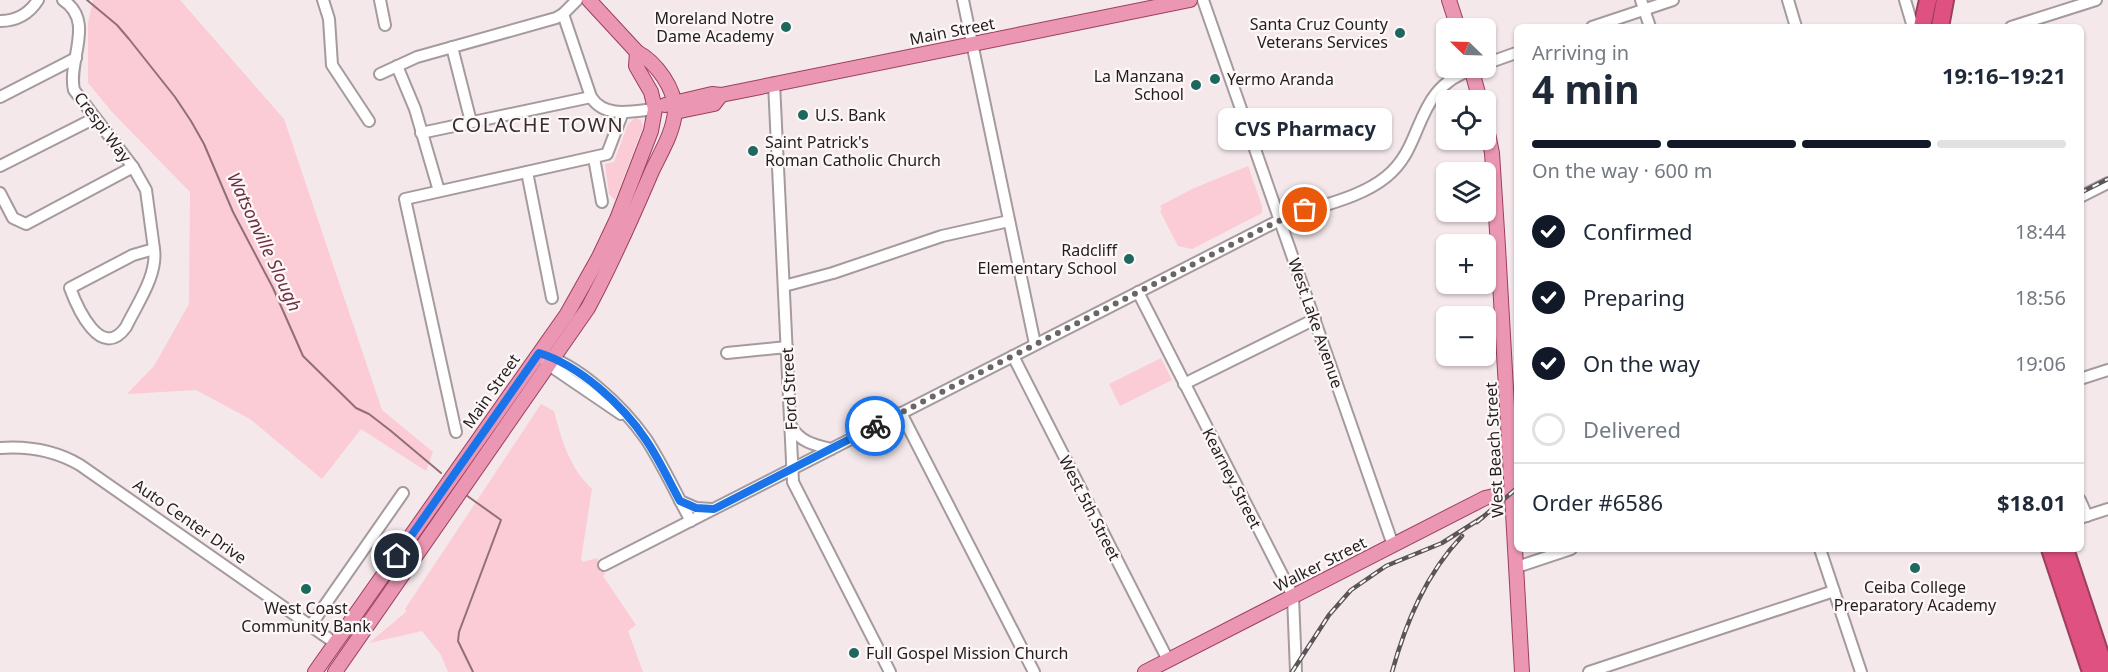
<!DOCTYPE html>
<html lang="en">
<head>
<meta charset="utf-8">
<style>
  :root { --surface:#fff; --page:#f2f2f3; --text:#1f2937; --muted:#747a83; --line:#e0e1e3; --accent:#111827 }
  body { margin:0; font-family:"Noto Sans",sans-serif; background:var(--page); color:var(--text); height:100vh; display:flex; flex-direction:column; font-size:22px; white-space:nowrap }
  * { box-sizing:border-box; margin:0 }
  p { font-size:20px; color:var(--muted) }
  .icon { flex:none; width:33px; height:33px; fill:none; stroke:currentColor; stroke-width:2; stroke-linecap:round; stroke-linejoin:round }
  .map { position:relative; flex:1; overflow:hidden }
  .panel { position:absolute; left:1514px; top:24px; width:570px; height:528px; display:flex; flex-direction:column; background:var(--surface); border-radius:9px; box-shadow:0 2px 4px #0004 }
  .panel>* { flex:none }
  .needle { width:39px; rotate:293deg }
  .tools { position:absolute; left:1436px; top:18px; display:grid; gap:12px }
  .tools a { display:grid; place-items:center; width:60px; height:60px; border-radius:9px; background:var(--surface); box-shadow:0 2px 4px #0004; font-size:30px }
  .pin { position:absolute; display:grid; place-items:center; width:51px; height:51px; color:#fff; margin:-26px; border:3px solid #fff; border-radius:50%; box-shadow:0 2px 6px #0007 }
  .courier { position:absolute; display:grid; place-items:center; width:60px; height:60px; margin:-30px; border:4px solid #1a73e8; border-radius:50%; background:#fff; color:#222; box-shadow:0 2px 8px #0007 }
  .bubble { position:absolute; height:42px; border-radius:9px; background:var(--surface); box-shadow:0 2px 4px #0004; font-size:20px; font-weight:700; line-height:42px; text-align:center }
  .summary em { font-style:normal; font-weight:700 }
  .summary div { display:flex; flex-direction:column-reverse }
  .summary { display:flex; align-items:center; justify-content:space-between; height:102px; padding:0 18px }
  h1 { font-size:39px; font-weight:700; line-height:45px }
  .bar { display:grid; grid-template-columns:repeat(4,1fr); gap:9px 6px; align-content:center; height:72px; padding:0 18px }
  .bar i { height:8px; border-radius:4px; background:var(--line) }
  .bar .on { background:var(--accent) }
  .bar p { grid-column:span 4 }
  .line { display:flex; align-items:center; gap:15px; padding:0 18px; border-top:2px solid var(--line) }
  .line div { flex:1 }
  ol { padding:0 18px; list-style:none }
  li { display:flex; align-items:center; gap:18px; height:66px }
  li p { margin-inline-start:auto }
  li .icon { padding:6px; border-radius:50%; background:var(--accent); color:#fff; stroke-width:4 }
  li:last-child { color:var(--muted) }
  li i { width:33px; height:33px; border:3px solid var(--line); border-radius:50% }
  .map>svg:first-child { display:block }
  .green { fill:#fbcbd6 }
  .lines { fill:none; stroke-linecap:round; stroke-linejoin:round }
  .stream { stroke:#916f77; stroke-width:2 }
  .minor-casing { stroke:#a59a9d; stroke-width:14 }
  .major-casing { stroke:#9c3f5e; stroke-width:16 }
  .highway-casing { stroke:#9c3f5e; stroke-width:20 }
  .minor { stroke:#fff; stroke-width:10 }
  .major { stroke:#eb97b3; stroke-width:14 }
  .highway { stroke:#de5180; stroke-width:16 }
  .rail-casing { stroke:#5b5557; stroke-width:4.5 }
  .rail { stroke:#fef7f8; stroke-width:2; stroke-dasharray:7; stroke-linecap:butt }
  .done { stroke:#6c6566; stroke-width:6; stroke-dasharray:0 10.8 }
  .route { stroke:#1a73e8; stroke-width:8 }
  .poi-dot { fill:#1f685e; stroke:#fef7f8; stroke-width:2 }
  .labels { text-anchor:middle; stroke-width:4.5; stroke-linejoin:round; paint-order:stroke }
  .poi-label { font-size:16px; fill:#221e1f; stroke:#fef7f8; text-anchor:end }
  .street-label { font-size:16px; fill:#221e1f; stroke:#fef7f8 }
  .water-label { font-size:18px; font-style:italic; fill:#6c3042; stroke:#fef7f8 }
  .quarter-label { font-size:20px; letter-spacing:1.5px; fill:#372e30; stroke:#fef7f8 }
</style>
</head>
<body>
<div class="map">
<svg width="2108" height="672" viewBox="0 0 2108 672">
  <rect width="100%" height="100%" fill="#f4e8eb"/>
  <g class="green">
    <path d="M 93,0 L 180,0 L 284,119 L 382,410 L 433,452 L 426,471 L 361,429 L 322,479 L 250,419 L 196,390 L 127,394 L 154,366 L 189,304 L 190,192 L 113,113 L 88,83 L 88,23 Z"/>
    <path d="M 635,118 L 641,120 L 643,127 L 615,200 L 609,194 L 605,164 L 614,162 L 628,124 Z"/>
    <path d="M 1248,166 L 1262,206 L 1262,213 L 1192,249 L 1178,246 L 1160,211 L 1162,209 L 1160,206 L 1192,189 Z"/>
    <path d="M 1161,358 L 1172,380 L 1120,406 L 1109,384 Z"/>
    <path d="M 541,404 L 554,411 C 562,441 569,467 592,489 L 581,559 L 583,562 L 597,558 L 605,574 L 603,576 L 636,625 L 628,631 L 643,672 L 448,672 L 441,655 L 422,631 L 369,643 L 406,612 L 405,609 Z"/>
  </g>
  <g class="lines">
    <g class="stream">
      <path d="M 87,0 L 117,25 L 129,39 L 175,97 L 191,121 L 204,144 L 233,212 L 273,288 L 303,356 L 356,408 L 369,414 L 391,431 L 441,473"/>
      <path d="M 466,495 L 501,520 L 459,632 L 458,641 L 473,672"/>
    </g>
    <defs>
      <g id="minor">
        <path d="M 63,0 C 96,21 67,61 74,90 L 133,167 L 146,190 L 154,249"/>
        <path d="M 323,0 L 329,19 L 332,65 L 369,121"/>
        <path d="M 380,0 L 385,25"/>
        <path d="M 963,0 L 1035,344"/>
        <path d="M 1203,0 L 1393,545"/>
        <path d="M 1641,0 L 1650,27"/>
        <path d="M 1788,0 L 1796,27"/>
        <path d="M 1905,0 L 1913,27"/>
        <path d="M 563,14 L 591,97"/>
        <path d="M 0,21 C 17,21 29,14 38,0"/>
        <path d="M 1592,27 L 1673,0"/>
        <path d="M 2011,27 L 2096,0"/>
        <path d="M 452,47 L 471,122"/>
        <path d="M 1485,64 L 1516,53"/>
        <path d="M 397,66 L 415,109 L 439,191"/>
        <path d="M 380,74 L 417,57 L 556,18 L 563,14 L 577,0"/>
        <path d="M 774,83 L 793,482 L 890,672"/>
        <path d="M 0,97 L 76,58"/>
        <path d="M 421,133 L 591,97 C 605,119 633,111 655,109"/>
        <path d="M 594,158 L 602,202"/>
        <path d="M 0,166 L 95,118"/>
        <path d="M 527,172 L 552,298"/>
        <path d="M 0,193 L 13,218 L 26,224 L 133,167"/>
        <path d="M 2080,197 L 2108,183"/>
        <path d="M 154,249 C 158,275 137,304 126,327 C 101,362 77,307 70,288 L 133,255 Z"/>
        <path d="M 784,286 L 833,273 L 942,236 L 1009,221"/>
        <path d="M 1138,292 L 1293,596 L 1296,672"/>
        <path d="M 539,353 C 579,365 622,405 646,439 C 663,465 676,494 691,521"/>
        <path d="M 727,353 L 787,347"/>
        <path d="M 1013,356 L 1168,660"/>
        <path d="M 544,359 L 549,365 L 621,414"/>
        <path d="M 2080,379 L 2108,370"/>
        <path d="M 1184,384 L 1315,319"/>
        <path d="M 901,413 L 1034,672"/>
        <path d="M 791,426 C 800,442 814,445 831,449"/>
        <path d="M 456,432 L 405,199 L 607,154 L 623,112"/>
        <path d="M 0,448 C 28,446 56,451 80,465 L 335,643"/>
        <path d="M 2080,500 L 2087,516"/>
        <path d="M 680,501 L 696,508 L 712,509"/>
        <path d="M 2080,518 L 2108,509"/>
        <path d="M 1820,549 L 1861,672"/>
        <path d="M 604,565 L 1272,224 C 1307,207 1355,202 1386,177 C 1428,143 1410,90 1475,68"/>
        <path d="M 1517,567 L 1571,549"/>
        <path d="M 311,625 L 403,493"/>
        <path d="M 1589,672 L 1834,591"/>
      </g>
      <g id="major">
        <path d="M 1449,0 L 1458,28"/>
        <path d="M 1471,68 L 1480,100"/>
        <path d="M 665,105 L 712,94 L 721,95 L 1190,0"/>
        <path d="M 680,111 L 714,104 L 721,95"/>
        <path d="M 1485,119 L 1492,153 L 1498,247 L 1522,672"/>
        <path d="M 315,672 L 567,314 L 599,257 L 617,219 L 651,131 L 655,109 L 651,92 L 636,66 L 637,52"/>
        <path d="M 335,672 L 588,308 C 612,263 632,218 652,171 C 661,152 673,133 675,112 C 676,89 656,62 637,52 L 589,0"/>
        <path d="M 1145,672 L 1485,498 L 1516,491"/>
      </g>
      <g id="highway">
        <path d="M 1922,27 L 1928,0"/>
        <path d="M 1940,27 L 1945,0"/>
        <path d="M 2050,549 L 2091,672"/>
        <path d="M 2065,549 L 2106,672"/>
      </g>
    </defs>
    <use href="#minor" class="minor-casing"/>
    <use href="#major" class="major-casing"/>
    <use href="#highway" class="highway-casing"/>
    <use href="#minor" class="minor"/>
    <use href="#major" class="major"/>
    <use href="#highway" class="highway"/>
    <defs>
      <g id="rail">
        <path d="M 2080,193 L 2108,179"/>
        <path d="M 1477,522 L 1516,489"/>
        <path d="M 1292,672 L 1329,615 L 1351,590 L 1386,566 L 1442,543 L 1483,517"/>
        <path d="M 1392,672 C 1406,622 1426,574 1462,536"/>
      </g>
    </defs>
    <use href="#rail" class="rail-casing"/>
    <use href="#rail" class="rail"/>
  </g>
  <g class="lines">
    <path class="done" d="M 875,426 L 1272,224 L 1305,210"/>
    <path class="route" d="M 397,556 L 539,353 C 579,365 623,405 646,440 C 659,459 669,481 680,501 L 696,508 L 714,509 L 875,426"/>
  </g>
  <g class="poi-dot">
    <circle cx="786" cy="27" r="6"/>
    <circle cx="1400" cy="33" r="6"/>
    <circle cx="1215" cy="79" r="6"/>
    <circle cx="1196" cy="85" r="6"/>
    <circle cx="803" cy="115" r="6"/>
    <circle cx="753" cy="151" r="6"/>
    <circle cx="1129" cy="259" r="6"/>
    <circle cx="1915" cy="568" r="6"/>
    <circle cx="306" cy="589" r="6"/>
    <circle cx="854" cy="653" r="6"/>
  </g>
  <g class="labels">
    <g class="poi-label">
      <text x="774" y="24">Moreland Notre<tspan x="774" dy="18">Dame Academy</tspan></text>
      <text x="1388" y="30">Santa Cruz County<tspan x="1388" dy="18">Veterans Services</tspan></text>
      <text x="1184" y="82">La Manzana<tspan x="1184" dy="18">School</tspan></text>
      <text x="1227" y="85" text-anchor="start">Yermo Aranda</text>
      <text x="815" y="121" text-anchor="start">U.S. Bank</text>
      <text x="765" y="148" text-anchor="start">Saint Patrick's<tspan x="765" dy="18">Roman Catholic Church</tspan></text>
      <text x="1117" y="256">Radcliff<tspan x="1117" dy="18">Elementary School</tspan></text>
      <text x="1915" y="593" text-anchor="middle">Ceiba College<tspan x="1915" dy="18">Preparatory Academy</tspan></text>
      <text x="306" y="614" text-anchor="middle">West Coast<tspan x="306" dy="18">Community Bank</tspan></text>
      <text x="866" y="659" text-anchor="start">Full Gospel Mission Church</text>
    </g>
    <g class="street-label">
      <text transform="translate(952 31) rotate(-11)" y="6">Main Street</text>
      <text transform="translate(103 127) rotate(53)" y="6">Crespi Way</text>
      <text transform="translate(1316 323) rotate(71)" y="6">West Lake Avenue</text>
      <text transform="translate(789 389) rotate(-93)" y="6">Ford Street</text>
      <text transform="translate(491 391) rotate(-55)" y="6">Main Street</text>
      <text transform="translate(1494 450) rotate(-93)" y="6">West Beach Street</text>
      <text transform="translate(1232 478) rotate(63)" y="6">Kearney Street</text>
      <text transform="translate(1090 508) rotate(63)" y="6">West 5th Street</text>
      <text transform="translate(190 521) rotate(35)" y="6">Auto Center Drive</text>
      <text transform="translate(1320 564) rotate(-27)" y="6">Walker Street</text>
    </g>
    <g class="water-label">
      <text transform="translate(264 242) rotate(65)" y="6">Watsonville Slough</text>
    </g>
    <g class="quarter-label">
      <text x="538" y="132">COLACHE TOWN</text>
    </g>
  </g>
</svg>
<div class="tools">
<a><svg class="needle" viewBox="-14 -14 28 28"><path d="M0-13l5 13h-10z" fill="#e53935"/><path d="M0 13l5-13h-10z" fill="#747a83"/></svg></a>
<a><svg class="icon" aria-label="locate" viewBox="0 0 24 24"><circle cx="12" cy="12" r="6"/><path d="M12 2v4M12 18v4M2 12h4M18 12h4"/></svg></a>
<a><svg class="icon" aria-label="layers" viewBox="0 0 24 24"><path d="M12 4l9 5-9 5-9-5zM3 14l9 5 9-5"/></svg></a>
<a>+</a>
<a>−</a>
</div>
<div class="pin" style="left:1305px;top:210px;background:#ea580c"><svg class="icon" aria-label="bag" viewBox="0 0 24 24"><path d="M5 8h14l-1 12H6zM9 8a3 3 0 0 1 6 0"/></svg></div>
<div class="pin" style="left:397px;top:556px;background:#1f2937"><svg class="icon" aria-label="home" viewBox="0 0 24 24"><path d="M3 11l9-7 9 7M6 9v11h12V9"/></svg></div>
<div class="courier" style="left:875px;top:426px"><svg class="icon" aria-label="bike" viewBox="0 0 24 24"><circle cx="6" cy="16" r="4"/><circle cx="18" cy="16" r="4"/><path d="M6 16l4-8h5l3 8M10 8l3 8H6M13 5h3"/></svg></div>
<div class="bubble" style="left:1218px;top:108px;width:174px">CVS Pharmacy</div>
<section class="panel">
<div class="summary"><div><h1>4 min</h1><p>Arriving in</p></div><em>19:16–19:21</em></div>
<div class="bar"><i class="on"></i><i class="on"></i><i class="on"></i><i></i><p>On the way · 600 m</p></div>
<ol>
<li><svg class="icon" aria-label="check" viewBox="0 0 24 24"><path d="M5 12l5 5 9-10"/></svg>Confirmed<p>18:44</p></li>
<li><svg class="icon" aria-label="check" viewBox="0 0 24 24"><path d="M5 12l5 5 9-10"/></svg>Preparing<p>18:56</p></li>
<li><svg class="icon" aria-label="check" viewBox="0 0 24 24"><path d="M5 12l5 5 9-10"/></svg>On the way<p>19:06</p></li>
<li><i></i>Delivered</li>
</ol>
<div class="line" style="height:78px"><div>Order #6586</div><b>$18.01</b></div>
</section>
</div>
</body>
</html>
